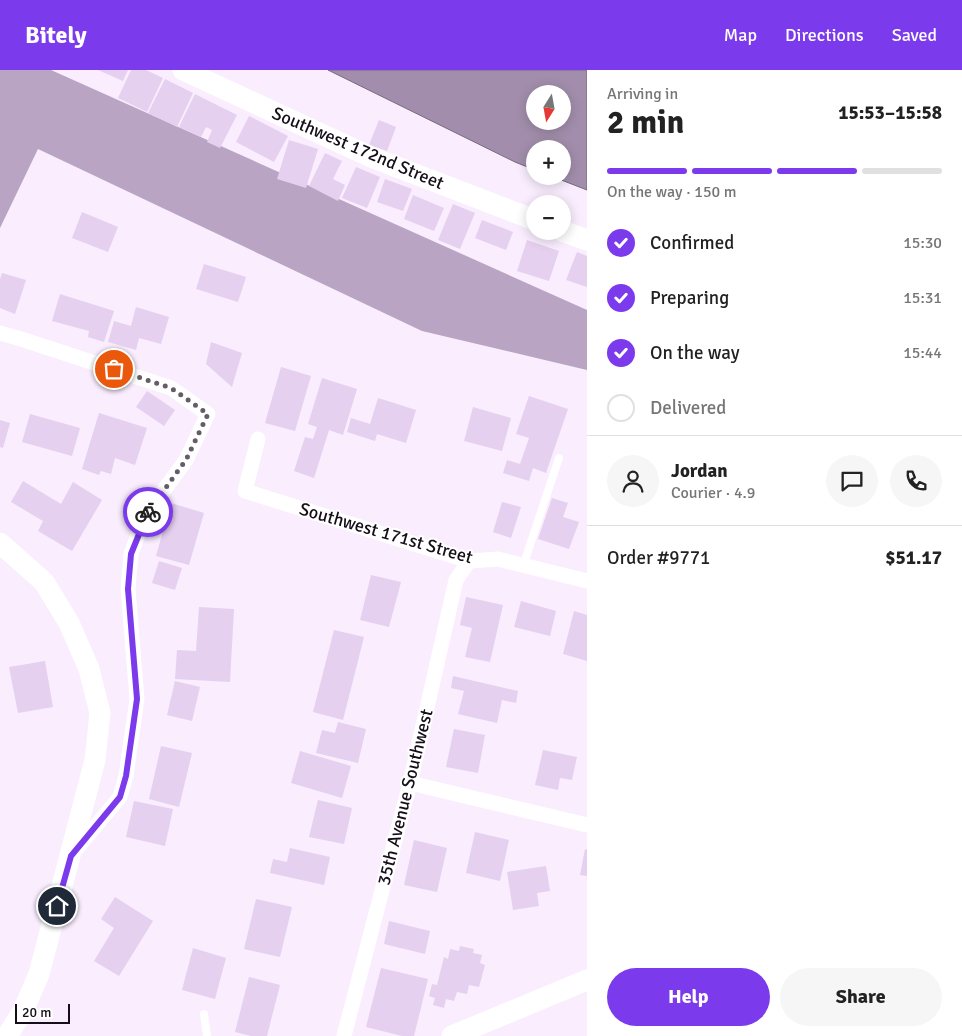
<!DOCTYPE html>
<html lang="en">
<head>
<meta charset="utf-8">
<style>
  :root { --surface:#fff; --page:#f6f6f6; --text:#222; --muted:#767676; --line:#e0e0e0; --accent:#7c3aed }
  body { margin:0; font-family:Signika,sans-serif; background:var(--page); color:var(--text); height:100vh; display:flex; flex-direction:column; font-size:19px; white-space:nowrap }
  * { box-sizing:border-box; margin:0 }
  p { font-size:16px; color:var(--muted) }
  .icon { flex:none; width:28px; height:28px; fill:none; stroke:currentColor; stroke-width:2; stroke-linecap:round; stroke-linejoin:round }
  .map { position:relative; flex:1; overflow:hidden }
  .drawer { display:flex; flex-direction:column; background:var(--surface); width:375px }
  .drawer>* { flex:none }
  .needle { width:32px; rotate:191deg }
  .controls { position:absolute; left:526px; top:15px; display:grid; gap:10px }
  .controls a { display:grid; place-items:center; width:45px; height:45px; border-radius:50%; background:var(--surface); box-shadow:0 2px 12px #0003; font-size:25px }
  .scale { position:absolute; left:15px; bottom:12px; width:55px; box-sizing:border-box; padding-left:5px; border:2px solid #150e18; border-top:0; font-size:14px; line-height:18px; white-space:nowrap; color:#150e18; -webkit-text-stroke:4px #fff; paint-order:stroke }
  .pin { position:absolute; display:grid; place-items:center; width:42px; height:42px; color:#fff; margin:-21px; border:2px solid #fff; border-radius:50%; box-shadow:0 1px 5px #0007 }
  .courier { position:absolute; display:grid; place-items:center; width:50px; height:50px; margin:-25px; border:4px solid #7c3aed; border-radius:50%; background:#fff; color:#222; box-shadow:0 1px 6px #0007 }
  .summary em { font-style:normal; font-weight:800 }
  .summary div { display:flex; flex-direction:column-reverse }
  .summary { display:flex; align-items:center; justify-content:space-between; height:85px; padding:0 20px }
  h1 { font-size:32px; font-weight:800; line-height:38px }
  .bar { display:grid; grid-template-columns:repeat(4,1fr); gap:8px 5px; align-content:center; height:60px; padding:0 20px }
  .bar i { height:6px; border-radius:4px; background:var(--line) }
  .bar .current { background:var(--accent) }
  .bar p { grid-column:span 4 }
  .line { display:flex; align-items:center; gap:12px; padding:0 20px; border-top:1px solid var(--line) }
  .line div { flex:1 }
  .round { display:grid; place-items:center; flex:none; width:52px; height:52px; border-radius:26px; background:var(--page) }
  ol { padding:0 20px; list-style:none }
  li { display:flex; align-items:center; gap:15px; height:55px }
  li p { margin-inline-start:auto }
  li .icon { padding:5px; border-radius:50%; background:var(--accent); color:#fff; stroke-width:4 }
  li:last-child { color:var(--muted) }
  li i { width:28px; height:28px; border:2px solid var(--line); border-radius:50% }
  .button { display:flex; gap:10px; margin-top:auto; padding:10px 20px }
  .button a { flex:1; height:58px; border-radius:30px; background:var(--accent); color:#fff; font-size:20px; font-weight:800; line-height:58px; text-align:center }
  .button a+a { background:var(--page); color:var(--text) }
  header { display:flex; align-items:center; gap:30px; box-sizing:border-box; height:70px; padding:0 25px; background:var(--accent); color:#fff }
  header strong { font-size:24px }
  nav { display:flex; gap:28px; margin-inline-start:auto; font-size:18px }
  main { display:flex; flex:1; min-height:0 }
  .map>svg:first-child { display:block }
  .forest { fill:#b9a4c3 }
  .water { fill:#a28eac; stroke:#786880; fill-rule:evenodd }
  .building { fill:#e5d0f0 }
  .lines { fill:none; stroke-linecap:round; stroke-linejoin:round }
  .lane { stroke:#fff; stroke-width:8 }
  .street { stroke:#fff; stroke-width:15 }
  .secondary { stroke:#fff; stroke-width:21 }
  .done { stroke:#655c68; stroke-width:5; stroke-dasharray:0 9 }
  .route { stroke:#7c3aed; stroke-width:6 }
  .labels { text-anchor:middle; stroke-width:4; stroke-linejoin:round; paint-order:stroke }
  .street-label { font-size:18px; fill:#150e18; stroke:#fff }
</style>
</head>
<body>
<header>
<strong>Bitely</strong>
<nav><a>Map</a><a>Directions</a><a>Saved</a></nav>
</header>
<main>
<div class="map">
<svg width="587" height="966" viewBox="0 0 587 966">
  <rect width="100%" height="100%" fill="#f9edfe"/>
  <path class="forest" d="M 0,0 L 51,0 L 587,240 L 587,300 L 422,261 L 38,79 L 0,158 Z"/>
  <path class="water" d="M 328,0 L 587,0 L 587,120 L 551,106 L 562,106 L 562,79 L 535,79 L 535,100 L 515,92 ZM 535,24 L 562,24 L 562,51 L 535,51 Z"/>
  <g class="building">
    <path d="M 98,0 L 128,0 L 123,11 Z"/>
    <path d="M 131,0 L 146,0 L 163,8 L 147,42 L 118,28 Z"/>
    <path d="M 165,9 L 193,23 L 177,57 L 148,43 Z"/>
    <path d="M 195,24 L 237,45 L 220,78 L 207,72 L 212,60 L 206,57 L 201,67 L 179,57 Z"/>
    <path d="M 249,46 L 288,66 L 274,92 L 236,72 Z"/>
    <path d="M 379,50 L 396,57 L 387,81 L 369,75 Z"/>
    <path d="M 289,70 L 318,79 L 306,118 L 277,109 Z"/>
    <path d="M 325,83 L 342,91 L 333,109 L 345,115 L 338,131 L 309,116 Z"/>
    <path d="M 356,97 L 380,107 L 367,138 L 342,128 Z"/>
    <path d="M 385,109 L 412,119 L 403,141 L 377,132 Z"/>
    <path d="M 413,125 L 444,138 L 434,161 L 404,149 Z"/>
    <path d="M 453,134 L 475,143 L 460,179 L 438,170 Z"/>
    <path d="M 82,142 L 118,157 L 108,182 L 72,168 Z"/>
    <path d="M 482,150 L 513,162 L 506,180 L 475,168 Z"/>
    <path d="M 527,170 L 559,181 L 549,211 L 517,201 Z"/>
    <path d="M 577,182 L 587,186 L 587,217 L 566,210 Z"/>
    <path d="M 204,194 L 246,207 L 238,232 L 196,219 Z"/>
    <path d="M 2,203 L 26,210 L 15,244 L 0,238 L 0,209 Z"/>
    <path d="M 60,224 L 114,241 L 104,272 L 88,267 L 89,261 L 52,251 Z"/>
    <path d="M 136,237 L 169,247 L 161,274 L 139,268 L 136,280 L 108,272 L 114,251 L 131,256 Z"/>
    <path d="M 211,272 L 242,283 L 232,317 L 206,294 Z"/>
    <path d="M 281,297 L 311,306 L 295,361 L 265,353 Z"/>
    <path d="M 322,308 L 357,319 L 343,365 L 329,360 L 314,408 L 294,401 L 305,367 L 313,369 L 317,357 L 308,354 Z"/>
    <path d="M 147,321 L 175,340 L 164,356 L 136,337 Z"/>
    <path d="M 529,326 L 568,339 L 546,403 L 533,398 L 529,411 L 503,403 L 507,390 L 520,394 L 529,368 L 516,364 Z"/>
    <path d="M 378,328 L 416,340 L 406,373 L 377,364 L 375,371 L 347,362 L 351,348 L 370,354 Z"/>
    <path d="M 473,337 L 511,348 L 502,381 L 464,371 Z"/>
    <path d="M 99,343 L 147,358 L 135,395 L 115,388 L 111,404 L 101,401 L 99,405 L 82,399 Z"/>
    <path d="M 30,344 L 80,358 L 72,386 L 22,372 Z"/>
    <path d="M 0,350 L 10,353 L 3,378 L 0,377 Z"/>
    <path d="M 23,411 L 61,434 L 73,412 L 102,430 L 72,481 L 38,461 L 43,451 L 11,432 Z"/>
    <path d="M 552,428 L 568,433 L 563,447 L 579,452 L 569,479 L 538,469 Z"/>
    <path d="M 502,432 L 521,437 L 511,468 L 493,462 Z"/>
    <path d="M 171,433 L 204,443 L 189,495 L 156,486 Z"/>
    <path d="M 159,491 L 182,498 L 175,520 L 152,513 Z"/>
    <path d="M 371,505 L 401,512 L 389,557 L 360,550 Z"/>
    <path d="M 466,527 L 503,535 L 490,592 L 465,587 L 472,558 L 460,555 Z"/>
    <path d="M 521,531 L 556,541 L 550,566 L 514,557 Z"/>
    <path d="M 199,537 L 234,539 L 230,612 L 175,609 L 177,580 L 196,581 Z"/>
    <path d="M 574,541 L 587,545 L 587,591 L 563,584 Z"/>
    <path d="M 334,560 L 364,567 L 343,650 L 313,642 Z"/>
    <path d="M 45,591 L 53,637 L 18,643 L 9,597 Z"/>
    <path d="M 453,606 L 518,621 L 516,633 L 502,630 L 497,653 L 458,644 L 464,621 L 451,618 Z"/>
    <path d="M 175,611 L 200,617 L 192,651 L 167,645 Z"/>
    <path d="M 338,652 L 366,659 L 358,693 L 316,683 L 322,660 L 335,663 Z"/>
    <path d="M 454,659 L 485,665 L 478,703 L 446,697 Z"/>
    <path d="M 161,676 L 192,683 L 179,737 L 149,729 Z"/>
    <path d="M 543,680 L 577,687 L 572,710 L 560,708 L 558,720 L 535,715 Z"/>
    <path d="M 300,681 L 351,696 L 342,728 L 291,713 Z"/>
    <path d="M 318,730 L 352,738 L 344,774 L 309,767 Z"/>
    <path d="M 134,731 L 173,739 L 165,776 L 126,767 Z"/>
    <path d="M 475,762 L 509,770 L 500,811 L 466,803 Z"/>
    <path d="M 414,770 L 447,778 L 437,822 L 404,815 Z"/>
    <path d="M 290,778 L 330,787 L 324,815 L 270,803 L 273,789 L 287,792 Z"/>
    <path d="M 585,779 L 587,780 L 587,806 L 580,805 Z"/>
    <path d="M 546,796 L 550,821 L 537,823 L 539,836 L 513,840 L 507,802 Z"/>
    <path d="M 115,827 L 153,851 L 119,906 L 94,891 L 114,858 L 101,849 Z"/>
    <path d="M 256,829 L 292,837 L 280,887 L 244,879 Z"/>
    <path d="M 389,851 L 430,861 L 425,884 L 384,874 Z"/>
    <path d="M 460,876 L 474,879 L 473,883 L 482,885 L 480,893 L 485,895 L 479,917 L 469,915 L 467,924 L 457,922 L 454,931 L 446,929 L 444,938 L 433,935 L 435,928 L 429,926 L 432,914 L 437,915 L 444,887 L 448,889 L 450,879 L 459,881 Z"/>
    <path d="M 193,878 L 226,888 L 215,929 L 182,920 Z"/>
    <path d="M 381,898 L 428,909 L 414,966 L 402,966 L 366,957 Z"/>
    <path d="M 249,907 L 280,915 L 267,966 L 251,966 L 235,962 Z"/>
  </g>
  <g class="lines">
    <g class="lane">
      <path d="M 523,496 L 559,388"/>
      <path d="M 204,944 L 207,966"/>
    </g>
    <g class="street">
      <path d="M 0,263 L 21,269 L 171,318 L 208,344 L 186,390 L 145,446 L 131,484 L 128,519 L 137,629 L 126,706 L 120,727 L 73,783"/>
      <path d="M 258,369 L 245,421 L 469,491 L 498,489 L 587,511"/>
      <path d="M 410,713 L 587,755"/>
      <path d="M 344,966 L 410,713 L 456,510 L 469,491"/>
    </g>
    <g class="secondary">
      <path d="M 183,0 L 371,87 L 535,150"/>
      <path d="M 562,161 L 587,170"/>
      <path d="M 0,473 L 44,512 L 69,553 L 89,599 L 100,643 L 95,690 L 39,904 L 23,941 L 7,966"/>
      <path d="M 452,966 L 587,910"/>
    </g>
  </g>
  <g class="lines">
    <path class="done" d="M 114,299 L 171,318 L 208,344 L 186,390 L 148,442"/>
    <path class="route" d="M 57,836 L 71,786 L 120,727 L 126,706 L 137,629 L 128,519 L 131,484 L 148,442"/>
  </g>
  <g class="labels">
    <g class="street-label">
      <text transform="translate(358 78) rotate(23)" y="6">Southwest 172nd Street</text>
      <text transform="translate(386 463) rotate(16)" y="6">Southwest 171st Street</text>
      <text transform="translate(405 727) rotate(-76)" y="6">35th Avenue Southwest</text>
    </g>
  </g>
</svg>
<div class="controls">
<a><svg class="needle" viewBox="-14 -14 28 28"><path d="M0-13l5 13h-10z" fill="#e53935"/><path d="M0 13l5-13h-10z" fill="#767676"/></svg></a>
<a>+</a>
<a>−</a>
</div>
<div class="scale">20 m</div>
<div class="pin" style="left:114px;top:299px;background:#ea580c"><svg class="icon" aria-label="bag" viewBox="0 0 24 24"><path d="M5 8h14l-1 12H6zM9 8a3 3 0 0 1 6 0"/></svg></div>
<div class="pin" style="left:57px;top:836px;background:#1f2937"><svg class="icon" aria-label="home" viewBox="0 0 24 24"><path d="M3 11l9-7 9 7M6 9v11h12V9"/></svg></div>
<div class="courier" style="left:148px;top:442px"><svg class="icon" aria-label="bike" viewBox="0 0 24 24"><circle cx="6" cy="16" r="4"/><circle cx="18" cy="16" r="4"/><path d="M6 16l4-8h5l3 8M10 8l3 8H6M13 5h3"/></svg></div>
</div>
<section class="drawer">
<div class="summary"><div><h1>2 min</h1><p>Arriving in</p></div><em>15:53–15:58</em></div>
<div class="bar"><i class="current"></i><i class="current"></i><i class="current"></i><i></i><p>On the way · 150 m</p></div>
<ol>
<li><svg class="icon" aria-label="check" viewBox="0 0 24 24"><path d="M5 12l5 5 9-10"/></svg>Confirmed<p>15:30</p></li>
<li><svg class="icon" aria-label="check" viewBox="0 0 24 24"><path d="M5 12l5 5 9-10"/></svg>Preparing<p>15:31</p></li>
<li><svg class="icon" aria-label="check" viewBox="0 0 24 24"><path d="M5 12l5 5 9-10"/></svg>On the way<p>15:44</p></li>
<li><i></i>Delivered</li>
</ol>
<div class="line" style="height:90px"><a class="round"><svg class="icon" aria-label="person" viewBox="0 0 24 24"><circle cx="12" cy="8" r="4"/><path d="M4 21q1-7 8-7t8 7"/></svg></a><div><b>Jordan</b><p>Courier · 4.9</p></div><a class="round"><svg class="icon" aria-label="chat" viewBox="0 0 24 24"><path d="M4 5h16v11H9l-5 4z"/></svg></a><a class="round"><svg class="icon" aria-label="phone" viewBox="0 0 24 24"><path d="M5 4h4l2 5-3 2q2 4 5 5l2-3 5 2v4C11 20 4 13 5 4z"/></svg></a></div>
<div class="line" style="height:65px"><div>Order #9771</div><b>$51.17</b></div>
<div class="button"><a>Help</a><a>Share</a></div>
</section>
</main>
</body>
</html>
